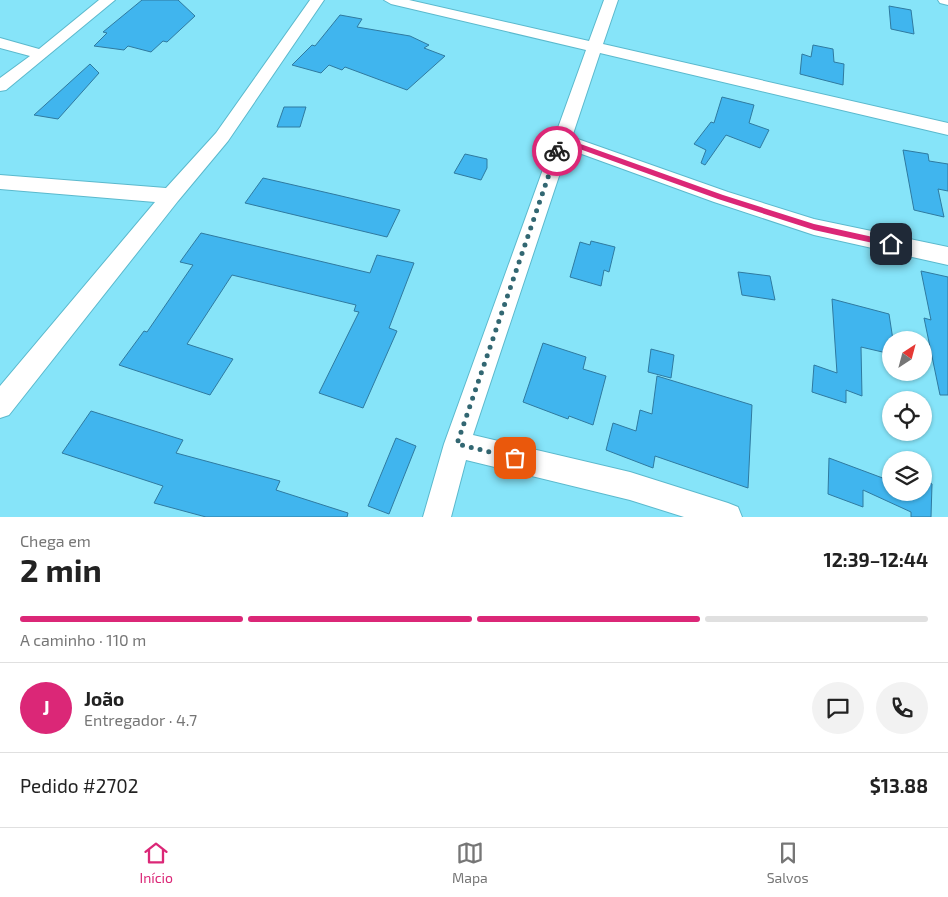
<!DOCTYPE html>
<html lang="pt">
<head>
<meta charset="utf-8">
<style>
  :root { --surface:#fff; --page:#f2f2f2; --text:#222; --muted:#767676; --line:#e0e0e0; --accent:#db2777 }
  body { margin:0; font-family:"Exo 2",sans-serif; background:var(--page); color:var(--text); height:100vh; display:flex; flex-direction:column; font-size:19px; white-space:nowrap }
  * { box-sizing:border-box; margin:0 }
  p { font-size:16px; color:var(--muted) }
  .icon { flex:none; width:28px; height:28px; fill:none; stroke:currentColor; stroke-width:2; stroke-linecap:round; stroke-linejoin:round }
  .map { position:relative; height:517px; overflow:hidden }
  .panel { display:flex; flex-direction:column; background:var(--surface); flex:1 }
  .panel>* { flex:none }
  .needle { width:32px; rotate:36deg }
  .controls { position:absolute; left:882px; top:331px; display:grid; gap:10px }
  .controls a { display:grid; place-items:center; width:50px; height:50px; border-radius:50%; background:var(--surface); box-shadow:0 1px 4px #0004; font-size:25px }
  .pin { position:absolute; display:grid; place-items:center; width:42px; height:42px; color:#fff; margin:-21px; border-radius:10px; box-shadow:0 2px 8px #0006 }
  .courier { position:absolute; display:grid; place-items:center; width:50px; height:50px; margin:-25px; border:4px solid #db2777; border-radius:50%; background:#fff; color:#222; box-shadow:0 1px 6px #0007 }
  .summary em { font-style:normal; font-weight:700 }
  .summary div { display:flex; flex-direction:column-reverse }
  .summary { display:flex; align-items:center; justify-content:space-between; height:85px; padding:0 20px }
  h1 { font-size:32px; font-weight:700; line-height:38px }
  .bar { display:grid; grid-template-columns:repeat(4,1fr); gap:8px 5px; align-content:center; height:60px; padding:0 20px }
  .bar i { height:6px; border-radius:4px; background:var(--line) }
  .bar .on { background:var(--accent) }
  .bar p { grid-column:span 4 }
  .line { display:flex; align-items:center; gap:12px; padding:0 20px; border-top:1px solid var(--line) }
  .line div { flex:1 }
  .round { display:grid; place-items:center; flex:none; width:52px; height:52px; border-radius:26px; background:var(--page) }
  .tabs { display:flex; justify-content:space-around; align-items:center; height:70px; border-top:1px solid var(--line); background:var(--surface); font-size:14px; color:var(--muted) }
  .tabs a { display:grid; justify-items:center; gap:2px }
  .tabs .on { color:var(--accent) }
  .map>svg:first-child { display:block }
  .building { fill:#40b5ee; stroke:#2f7aa0 }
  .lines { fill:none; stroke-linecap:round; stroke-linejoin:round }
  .minor-casing { stroke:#5bb9cd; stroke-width:2 }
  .minor { fill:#fff; fill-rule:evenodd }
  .route { fill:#db2777 }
  .done { stroke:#326772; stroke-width:5; stroke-dasharray:0 9 }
</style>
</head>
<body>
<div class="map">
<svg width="948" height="517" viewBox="0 0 948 517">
  <rect width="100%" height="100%" fill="#86e4f9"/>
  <g class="building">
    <path d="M 142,0 L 178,0 L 195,16 L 167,42 L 163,41 L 151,52 L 128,46 L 124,50 L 94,46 L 107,33 L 103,32 Z"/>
    <path d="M 889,6 L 911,10 L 914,34 L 891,29 Z"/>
    <path d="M 340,15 L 362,19 L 357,27 L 410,36 L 429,45 L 424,48 L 445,56 L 407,90 L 345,67 L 342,70 L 329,65 L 321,73 L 292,65 L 312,45 L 315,46 Z"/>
    <path d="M 813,45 L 833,49 L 834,62 L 844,64 L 843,85 L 800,74 L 802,54 L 811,57 Z"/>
    <path d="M 90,64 L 99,73 L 58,119 L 34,115 Z"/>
    <path d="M 722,97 L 754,105 L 749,123 L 769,130 L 760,148 L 726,135 L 705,165 L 701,163 L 706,150 L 694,144 L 711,122 L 714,123 Z"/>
    <path d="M 284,107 L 306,107 L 300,127 L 277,127 Z"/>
    <path d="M 903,150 L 928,154 L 929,161 L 948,164 L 948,191 L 938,189 L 944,217 L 914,210 Z"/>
    <path d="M 465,154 L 487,159 L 487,168 L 481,180 L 454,173 Z"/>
    <path d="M 263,178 L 337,195 L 400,210 L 387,237 L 245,203 Z"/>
    <path d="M 201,233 L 370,273 L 377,255 L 414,263 L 389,328 L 397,331 L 363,408 L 319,393 L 359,312 L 354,311 L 356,305 L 232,275 L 187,344 L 233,359 L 210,395 L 119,365 L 144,331 L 147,332 L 193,265 L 180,262 Z"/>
    <path d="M 591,241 L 615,247 L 609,272 L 604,270 L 601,286 L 570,277 L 580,242 L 590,245 Z"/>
    <path d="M 921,271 L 948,277 L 948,395 L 940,395 L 924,318 L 931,320 Z"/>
    <path d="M 738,272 L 770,276 L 775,300 L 742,295 Z"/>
    <path d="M 832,299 L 889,314 L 893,340 L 891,340 L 891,354 L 861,347 L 862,396 L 846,390 L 846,403 L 812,392 L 814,365 L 837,373 Z"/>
    <path d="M 543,343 L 586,357 L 583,369 L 606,376 L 593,425 L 569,416 L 568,419 L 523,402 Z"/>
    <path d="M 651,349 L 674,355 L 671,378 L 648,372 Z"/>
    <path d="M 657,376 L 752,405 L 748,488 L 655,456 L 653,468 L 606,450 L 613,423 L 636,431 L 640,410 L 652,414 Z"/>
    <path d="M 91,411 L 183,440 L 176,453 L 280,481 L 276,490 L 348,513 L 347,517 L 206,517 L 154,503 L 163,486 L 62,453 Z"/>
    <path d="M 396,438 L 416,446 L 389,514 L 368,506 Z"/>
    <path d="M 829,458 L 888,480 L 889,465 L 891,466 L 891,492 L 924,492 L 924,480 L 932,484 L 931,517 L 911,517 L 911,512 L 863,490 L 863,507 L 828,494 Z"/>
  </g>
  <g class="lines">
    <defs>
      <g id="minor">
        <path d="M 99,0 L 115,0 L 6,90 L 0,91 L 0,78 L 30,56 L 0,48 L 0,38 L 39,49 Z"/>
        <path d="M 310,0 L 324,0 L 228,141 L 178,201 L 9,415 L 0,418 L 0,386 L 155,202 L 0,189 L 0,175 L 166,188 L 216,133 Z"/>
        <path d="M 384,0 L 409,0 L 589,41 L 604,0 L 618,0 L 603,44 L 948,123 L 948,135 L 600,53 L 572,137 L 728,192 L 814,219 L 948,247 L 948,265 L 814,235 L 714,202 L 568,149 L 473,435 L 630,472 L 728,503 L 738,507 L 742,517 L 684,517 L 630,500 L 466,460 L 451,517 L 423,517 L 444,444 L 586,50 L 391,4 Z"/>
        <path d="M 938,0 L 948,0 L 948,5 L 940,3 Z"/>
      </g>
    </defs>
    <use href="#minor" class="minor-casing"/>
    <use href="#minor" class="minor"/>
  </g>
  <path class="route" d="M 561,137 L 723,195 L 814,224 L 891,241 L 895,244 L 891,247 L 814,230 L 718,199 L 563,143 L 560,152 L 555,152 L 558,140 Z"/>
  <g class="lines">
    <path class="done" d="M 515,458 L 457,444 L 557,151"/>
  </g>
</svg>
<div class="controls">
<a><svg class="needle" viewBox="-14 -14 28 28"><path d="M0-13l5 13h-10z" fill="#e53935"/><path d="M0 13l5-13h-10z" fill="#767676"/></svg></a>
<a><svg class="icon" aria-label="locate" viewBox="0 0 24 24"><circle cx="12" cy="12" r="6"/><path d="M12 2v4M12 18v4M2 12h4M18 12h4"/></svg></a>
<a><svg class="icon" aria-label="layers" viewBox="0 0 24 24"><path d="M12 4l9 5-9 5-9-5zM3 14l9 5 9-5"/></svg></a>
</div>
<div class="pin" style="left:515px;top:458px;background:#ea580c"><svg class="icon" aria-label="bag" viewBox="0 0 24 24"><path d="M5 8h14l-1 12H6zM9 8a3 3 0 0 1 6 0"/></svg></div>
<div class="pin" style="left:891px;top:244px;background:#1f2937"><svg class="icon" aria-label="home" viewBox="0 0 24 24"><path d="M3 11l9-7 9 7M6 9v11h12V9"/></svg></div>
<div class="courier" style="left:557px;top:151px"><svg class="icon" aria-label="bike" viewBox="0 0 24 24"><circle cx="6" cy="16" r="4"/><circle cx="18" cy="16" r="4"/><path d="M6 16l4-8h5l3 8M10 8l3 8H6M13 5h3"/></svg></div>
</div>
<section class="panel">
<div class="summary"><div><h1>2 min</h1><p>Chega em</p></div><em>12:39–12:44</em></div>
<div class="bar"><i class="on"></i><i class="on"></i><i class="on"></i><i></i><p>A caminho · 110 m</p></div>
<div class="line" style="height:90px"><b class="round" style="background:var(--accent);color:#fff">J</b><div><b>João</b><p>Entregador · 4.7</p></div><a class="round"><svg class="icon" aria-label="chat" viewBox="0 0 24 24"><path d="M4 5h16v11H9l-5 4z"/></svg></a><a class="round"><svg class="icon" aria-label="phone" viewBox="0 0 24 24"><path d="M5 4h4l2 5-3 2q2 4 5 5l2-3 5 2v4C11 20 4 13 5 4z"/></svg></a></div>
<div class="line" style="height:65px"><div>Pedido #2702</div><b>$13.88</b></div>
</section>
<nav class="tabs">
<a class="on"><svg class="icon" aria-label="home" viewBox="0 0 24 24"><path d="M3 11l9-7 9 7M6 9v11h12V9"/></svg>Início</a>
<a><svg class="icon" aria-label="map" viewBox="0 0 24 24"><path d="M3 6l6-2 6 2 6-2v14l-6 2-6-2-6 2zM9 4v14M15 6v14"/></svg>Mapa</a>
<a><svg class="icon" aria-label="saved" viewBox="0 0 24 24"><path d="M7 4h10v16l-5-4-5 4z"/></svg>Salvos</a>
</nav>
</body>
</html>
